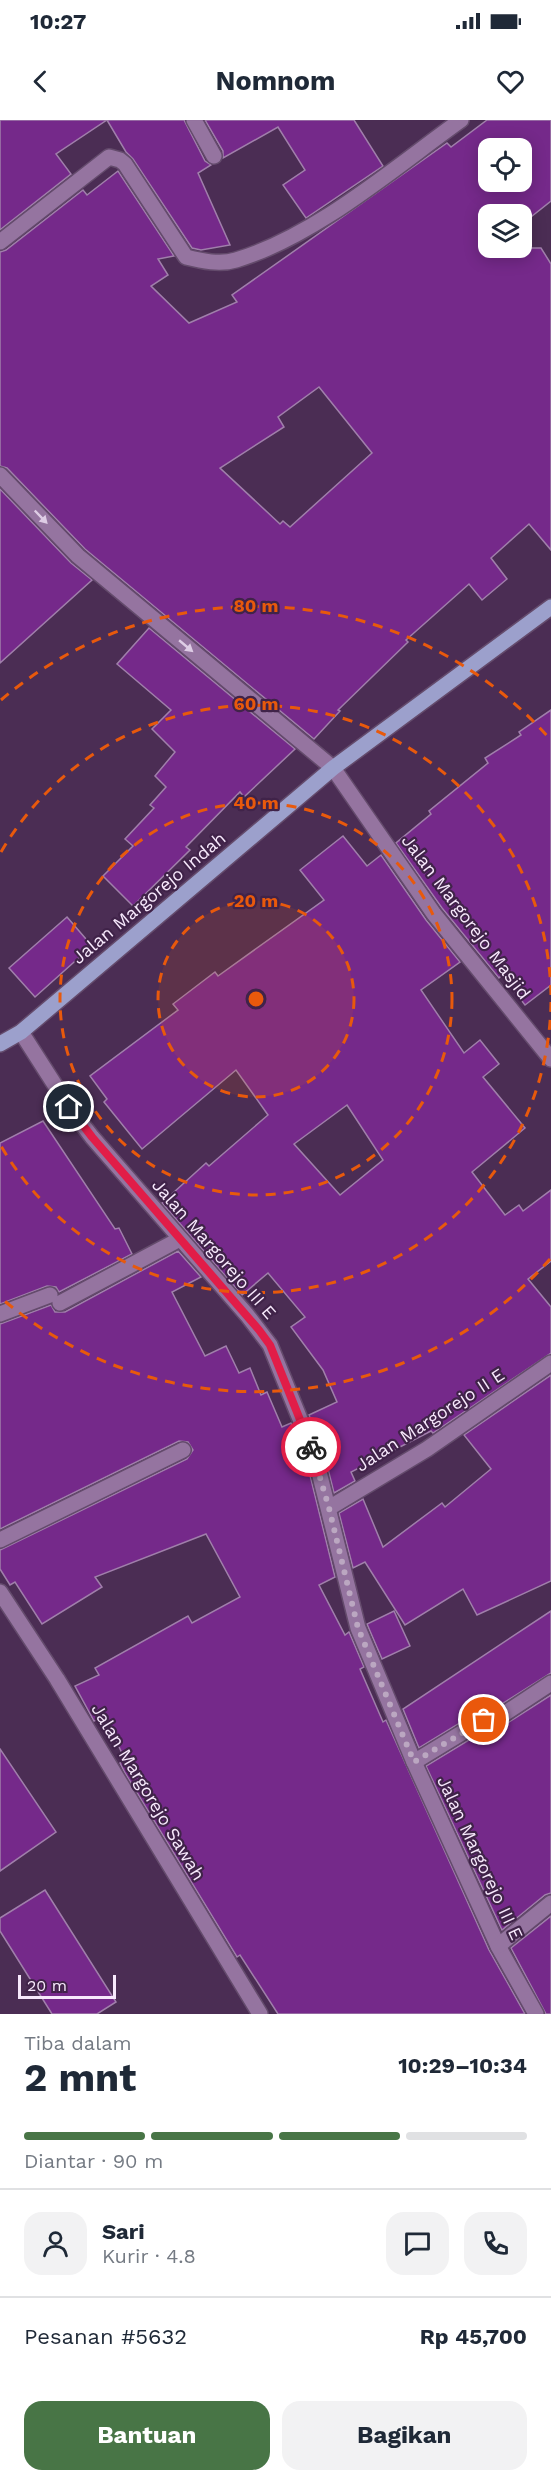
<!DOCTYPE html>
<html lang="id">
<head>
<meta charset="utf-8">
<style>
  :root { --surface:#fff; --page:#f2f2f3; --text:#1f2937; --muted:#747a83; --line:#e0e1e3; --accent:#487546 }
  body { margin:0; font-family:"Work Sans",sans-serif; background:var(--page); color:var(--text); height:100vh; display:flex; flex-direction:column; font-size:22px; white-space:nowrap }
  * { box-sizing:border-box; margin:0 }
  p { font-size:20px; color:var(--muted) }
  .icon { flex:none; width:33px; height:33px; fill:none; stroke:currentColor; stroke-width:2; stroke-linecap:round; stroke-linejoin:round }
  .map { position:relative; height:1894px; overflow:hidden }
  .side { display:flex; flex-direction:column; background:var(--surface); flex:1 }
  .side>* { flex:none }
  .controls { position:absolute; left:478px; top:18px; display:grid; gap:12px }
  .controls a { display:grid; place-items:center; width:54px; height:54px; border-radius:12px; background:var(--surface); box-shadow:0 3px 15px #0003; font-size:30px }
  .scale { position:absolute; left:18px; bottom:15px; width:98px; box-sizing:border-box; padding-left:6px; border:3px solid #f7e9fc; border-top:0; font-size:16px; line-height:21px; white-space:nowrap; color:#f7e9fc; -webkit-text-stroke:4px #402349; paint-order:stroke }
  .pin { position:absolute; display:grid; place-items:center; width:51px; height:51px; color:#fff; margin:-26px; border:3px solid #fff; border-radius:50%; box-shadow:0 2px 6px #0007 }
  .courier { position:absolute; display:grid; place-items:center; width:60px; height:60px; margin:-30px; border:4px solid #e11d48; border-radius:50%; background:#fff; color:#222; box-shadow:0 2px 8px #0007 }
  .summary em { font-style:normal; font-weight:700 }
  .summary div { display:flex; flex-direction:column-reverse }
  .summary { display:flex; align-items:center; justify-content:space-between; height:102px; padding:0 24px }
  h1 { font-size:39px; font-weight:700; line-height:45px }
  .bar { display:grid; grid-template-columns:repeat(4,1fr); gap:9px 6px; align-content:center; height:72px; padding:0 24px }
  .bar i { height:8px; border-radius:4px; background:var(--line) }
  .bar .selected { background:var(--accent) }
  .bar p { grid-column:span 4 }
  .line { display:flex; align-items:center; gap:15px; padding:0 24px; border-top:2px solid var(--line) }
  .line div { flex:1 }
  .round { display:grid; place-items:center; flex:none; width:63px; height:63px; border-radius:18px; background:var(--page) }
  .button { display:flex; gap:12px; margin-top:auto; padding:12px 24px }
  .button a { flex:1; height:69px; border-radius:18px; background:var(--accent); color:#fff; font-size:24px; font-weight:700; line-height:69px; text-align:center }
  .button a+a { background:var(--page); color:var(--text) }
  .status { display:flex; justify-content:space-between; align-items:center; height:42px; padding:0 30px; background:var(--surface); direction:ltr }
  .status svg { height:16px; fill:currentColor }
  header { display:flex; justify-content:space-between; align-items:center; height:78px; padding:0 24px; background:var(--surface); font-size:27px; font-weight:700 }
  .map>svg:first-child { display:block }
  .building { fill:#75298a; stroke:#a07fab; stroke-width:1.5; fill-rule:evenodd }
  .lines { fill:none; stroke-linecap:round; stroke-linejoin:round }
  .minor-casing { stroke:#644b6c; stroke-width:18 }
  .major-casing { stroke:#644b6c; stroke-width:18 }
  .minor { stroke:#9574a0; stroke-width:15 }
  .major { stroke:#9ca0cc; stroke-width:15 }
  .oneway { fill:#decce5 }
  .done { stroke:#bba7c1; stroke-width:6; stroke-dasharray:0 10.8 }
  .route { stroke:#e11d48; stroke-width:8 }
  .ring { fill:none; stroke:#e8590c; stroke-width:3; stroke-dasharray:10 8 }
  .labels { text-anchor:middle; stroke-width:4.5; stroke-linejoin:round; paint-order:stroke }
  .street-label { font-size:18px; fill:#f7e9fc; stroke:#402349 }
  .centre { fill:#e8590c; stroke:#402349; stroke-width:3 }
  .ring-label { font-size:18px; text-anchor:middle; font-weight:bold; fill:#e8590c; stroke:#402349; stroke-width:4.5; stroke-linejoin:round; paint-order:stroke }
</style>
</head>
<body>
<div class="status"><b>10:27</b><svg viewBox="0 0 49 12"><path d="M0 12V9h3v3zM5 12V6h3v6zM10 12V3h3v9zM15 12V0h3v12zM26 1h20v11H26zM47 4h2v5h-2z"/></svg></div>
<header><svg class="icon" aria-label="back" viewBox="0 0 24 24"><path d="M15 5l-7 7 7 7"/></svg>Nomnom<svg class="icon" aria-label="heart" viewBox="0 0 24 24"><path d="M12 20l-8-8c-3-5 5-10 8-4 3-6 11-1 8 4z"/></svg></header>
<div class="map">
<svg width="551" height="1894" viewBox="0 0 551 1894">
  <rect width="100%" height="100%" fill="#4b2d54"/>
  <g class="building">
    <path d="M 0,0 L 184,0 L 205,41 L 211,45 L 198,53 L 230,125 L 201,130 L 192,128 L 133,39 L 126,32 L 107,0 L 56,34 L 71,54 L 0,110 Z"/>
    <path d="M 205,0 L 354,0 L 383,46 L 306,98 L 283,65 L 305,50 L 278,7 L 223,38 L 223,31 Z"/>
    <path d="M 487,0 L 551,0 L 551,81 L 522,104 L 522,94 L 489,94 L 489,128 L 541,128 L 551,144 L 551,430 L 529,404 L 491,438 L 507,459 L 482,480 L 469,464 L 406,520 L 408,522 L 338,590 L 340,591 L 314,619 L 85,429 L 7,348 L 0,346 L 0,132 L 6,130 L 83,70 L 87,75 L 118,51 L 174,136 L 158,139 L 168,155 L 151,166 L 189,203 L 237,182 L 232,175 L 447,23 L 451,27 ZM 489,28 L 522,28 L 522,62 L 489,62 ZM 319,267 L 372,333 L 290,407 L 283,401 L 280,404 L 220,348 L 284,307 L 278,297 Z"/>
    <path d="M 0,369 L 71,443 L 92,460 L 0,543 Z"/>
    <path d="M 149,508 L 295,629 L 244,677 L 240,672 L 186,727 L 190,730 L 133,786 L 103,756 L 133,726 L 125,719 L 154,688 L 150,685 L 166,667 L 155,656 L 175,632 L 152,609 L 171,590 L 117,544 Z"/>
    <path d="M 551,590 L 551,865 L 525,885 L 502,855 L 499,858 L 442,788 L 396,723 L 431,694 L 429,691 L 488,643 L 485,638 L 521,615 L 519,612 Z"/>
    <path d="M 343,716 L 367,746 L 381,735 L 426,800 L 460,842 L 421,870 L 464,933 L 480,920 L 499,944 L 483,957 L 525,1008 L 472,1052 L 505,1095 L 519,1085 L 523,1091 L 551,1070 L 551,1141 L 528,1159 L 551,1187 L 551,1233 L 433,1313 L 431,1311 L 351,1352 L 355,1361 L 334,1373 L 324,1333 L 309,1295 L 337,1282 L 323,1250 L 291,1207 L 305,1197 L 268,1153 L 242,1175 L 162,1083 L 206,1043 L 209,1046 L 268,995 L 236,950 L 142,1029 L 104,982 L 107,979 L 90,956 L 178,890 L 173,884 L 215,852 L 218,856 L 324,780 L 300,750 ZM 347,985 L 383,1040 L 340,1075 L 294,1024 Z"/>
    <path d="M 67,797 L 92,826 L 35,877 L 9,848 Z"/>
    <path d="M 43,1001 L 115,1109 L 119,1108 L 132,1134 L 59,1172 L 56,1167 L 47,1166 L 0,1184 L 0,1023 Z"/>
    <path d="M 178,1131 L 201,1157 L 172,1172 L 205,1236 L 226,1226 L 239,1253 L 250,1248 L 261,1275 L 267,1272 L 282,1307 L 291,1303 L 306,1339 L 335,1457 L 319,1465 L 345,1515 L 349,1512 L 364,1547 L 360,1549 L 383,1602 L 386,1600 L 489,1830 L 525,1894 L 278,1894 L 240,1835 L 237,1837 L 125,1653 L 120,1643 L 125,1640 L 105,1596 L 94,1601 L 75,1566 L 99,1555 L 95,1548 L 188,1496 L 192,1503 L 240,1477 L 206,1414 L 95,1457 L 102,1467 L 42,1504 L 15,1462 L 10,1465 L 0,1449 L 0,1430 L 187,1339 L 193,1330 L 188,1322 L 179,1321 L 0,1409 L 0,1204 L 51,1185 L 55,1192 L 65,1192 Z"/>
    <path d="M 551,1255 L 551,1461 L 477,1495 L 463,1469 L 405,1505 L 365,1442 L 353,1448 L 339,1393 L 363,1379 L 383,1427 L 442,1383 L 445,1387 L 491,1349 L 464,1315 Z"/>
    <path d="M 394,1491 L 410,1526 L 382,1539 L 367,1504 Z"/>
    <path d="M 551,1491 L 551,1553 L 497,1587 L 473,1595 L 419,1628 L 403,1589 Z"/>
    <path d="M 551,1575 L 551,1773 L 545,1775 L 502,1810 L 426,1646 L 482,1612 L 506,1604 Z"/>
    <path d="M 0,1629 L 56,1712 L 0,1751 Z"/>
    <path d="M 45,1770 L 116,1882 L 97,1894 L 52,1894 L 0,1811 L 0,1798 Z"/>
    <path d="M 551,1796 L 551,1894 L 546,1894 L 511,1828 Z"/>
  </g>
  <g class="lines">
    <defs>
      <g id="minor">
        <path d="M 194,0 L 214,36"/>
        <path d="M 0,122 L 109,37 L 120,40 L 125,44 L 186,137 C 202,141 220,145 236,140 C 316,116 394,48 461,0"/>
        <path d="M 0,355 L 78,436 L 333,648 L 434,794 L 551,939"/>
        <path d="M 21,912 L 69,987 L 92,1017 L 247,1195 L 270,1225 L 315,1336 L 358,1508 L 414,1642 L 498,1826 L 536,1894"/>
        <path d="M 60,1183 L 180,1119"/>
        <path d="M 0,1194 L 50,1175"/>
        <path d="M 329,1388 L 427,1329 L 551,1243"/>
        <path d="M 0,1420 L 183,1330"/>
        <path d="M 0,1472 L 57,1559 L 260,1894"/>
        <path d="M 414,1642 L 478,1603 L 501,1596 L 551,1563"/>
        <path d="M 498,1826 L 551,1783"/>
      </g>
      <path id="major" d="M 0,924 L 21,912 L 333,648 L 551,487"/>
    </defs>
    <use href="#minor" class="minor-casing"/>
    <use href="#major" class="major-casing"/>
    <use href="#minor" class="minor"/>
    <use href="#major" class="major"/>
  </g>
  <defs><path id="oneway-solid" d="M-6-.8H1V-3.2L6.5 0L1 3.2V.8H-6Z" transform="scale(1.5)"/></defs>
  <g class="oneway">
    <use href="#oneway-solid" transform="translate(41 397) rotate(46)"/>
    <use href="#oneway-solid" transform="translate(186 526) rotate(40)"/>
  </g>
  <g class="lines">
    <path class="done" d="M 311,1327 L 329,1388 L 358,1508 L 414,1642 L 484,1600"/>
    <path class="route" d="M 69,987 L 92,1017 L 259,1210 L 270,1225 L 311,1327"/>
  </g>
  <circle cx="256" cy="879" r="98" fill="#e8590c" fill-opacity=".12"/>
  <g class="ring">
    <circle cx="256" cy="879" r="98"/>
    <circle cx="256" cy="879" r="196"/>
    <path d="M551 882A295 295 0 0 1 1 1026M1 732A295 295 0 0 1 551 876"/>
    <path d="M550 1139A393 393 0 0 1 1 1178M1 580A393 393 0 0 1 550 619"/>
  </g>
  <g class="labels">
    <g class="street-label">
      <text transform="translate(149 778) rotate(-40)" y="6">Jalan Margorejo Indah</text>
      <text transform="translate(466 797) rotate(53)" y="6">Jalan Margorejo Masjid</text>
      <text transform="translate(214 1129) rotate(49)" y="6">Jalan Margorejo III E</text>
      <text transform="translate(430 1300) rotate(-33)" y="6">Jalan Margorejo II E</text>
      <text transform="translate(148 1672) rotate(59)" y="6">Jalan Margorejo Sawah</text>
      <text transform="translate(480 1738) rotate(65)" y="6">Jalan Margorejo III E</text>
    </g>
  </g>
  <circle cx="256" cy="879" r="9" class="centre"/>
  <g class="ring-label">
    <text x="256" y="492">80 m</text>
    <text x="256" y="590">60 m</text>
    <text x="256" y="689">40 m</text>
    <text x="256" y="787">20 m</text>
  </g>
</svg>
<div class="controls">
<a><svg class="icon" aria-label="locate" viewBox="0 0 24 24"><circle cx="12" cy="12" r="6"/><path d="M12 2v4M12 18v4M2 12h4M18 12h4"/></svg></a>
<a><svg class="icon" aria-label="layers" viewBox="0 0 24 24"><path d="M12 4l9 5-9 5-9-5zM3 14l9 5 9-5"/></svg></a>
</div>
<div class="scale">20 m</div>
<div class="pin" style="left:484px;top:1600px;background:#ea580c"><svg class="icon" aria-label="bag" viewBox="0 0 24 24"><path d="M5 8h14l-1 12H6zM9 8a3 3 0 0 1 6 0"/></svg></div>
<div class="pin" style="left:69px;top:987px;background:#1f2937"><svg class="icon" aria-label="home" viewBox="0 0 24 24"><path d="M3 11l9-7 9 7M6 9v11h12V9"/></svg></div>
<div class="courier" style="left:311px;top:1327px"><svg class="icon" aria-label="bike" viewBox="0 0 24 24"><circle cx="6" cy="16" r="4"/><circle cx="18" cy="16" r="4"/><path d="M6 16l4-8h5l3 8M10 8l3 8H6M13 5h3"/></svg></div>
</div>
<section class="side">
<div class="summary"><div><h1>2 mnt</h1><p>Tiba dalam</p></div><em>10:29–10:34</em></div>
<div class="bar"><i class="selected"></i><i class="selected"></i><i class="selected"></i><i></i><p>Diantar · 90 m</p></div>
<div class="line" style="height:108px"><a class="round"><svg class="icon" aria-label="person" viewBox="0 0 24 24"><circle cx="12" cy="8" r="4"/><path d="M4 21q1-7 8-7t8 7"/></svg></a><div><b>Sari</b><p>Kurir · 4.8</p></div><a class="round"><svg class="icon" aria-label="chat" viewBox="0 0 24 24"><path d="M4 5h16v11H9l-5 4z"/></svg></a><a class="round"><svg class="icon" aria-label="phone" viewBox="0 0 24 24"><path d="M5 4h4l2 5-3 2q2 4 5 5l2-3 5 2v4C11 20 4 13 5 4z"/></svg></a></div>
<div class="line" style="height:78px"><div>Pesanan #5632</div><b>Rp 45,700</b></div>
<div class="button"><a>Bantuan</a><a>Bagikan</a></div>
</section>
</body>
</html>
